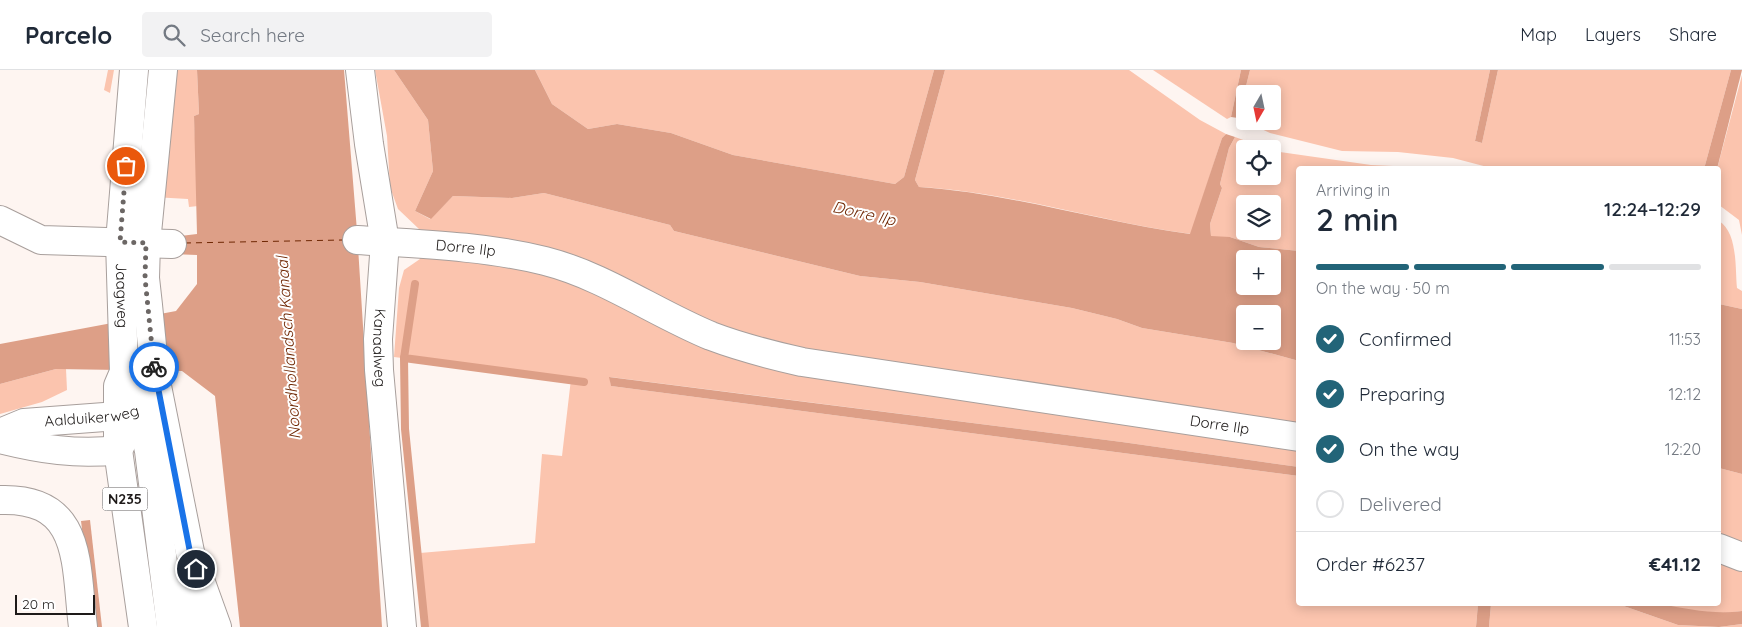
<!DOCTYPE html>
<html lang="en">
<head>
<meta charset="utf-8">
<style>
  :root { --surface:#fff; --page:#f2f2f3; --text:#1f2937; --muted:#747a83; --line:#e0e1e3; --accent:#226478 }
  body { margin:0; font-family:Quicksand,sans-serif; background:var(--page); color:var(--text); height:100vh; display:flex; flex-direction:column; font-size:19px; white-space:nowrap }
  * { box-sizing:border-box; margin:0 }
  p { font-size:16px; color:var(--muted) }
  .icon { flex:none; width:28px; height:28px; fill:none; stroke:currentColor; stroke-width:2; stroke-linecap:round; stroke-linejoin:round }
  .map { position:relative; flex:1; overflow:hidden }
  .details { position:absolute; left:1296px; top:96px; width:425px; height:440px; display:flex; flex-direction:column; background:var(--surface); border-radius:5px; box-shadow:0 2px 12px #0003 }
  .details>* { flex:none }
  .needle { width:32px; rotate:189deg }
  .buttons { position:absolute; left:1236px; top:15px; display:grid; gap:10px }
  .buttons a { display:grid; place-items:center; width:45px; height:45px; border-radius:5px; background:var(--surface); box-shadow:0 2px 12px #0003; font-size:25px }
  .scale { position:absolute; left:15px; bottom:12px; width:80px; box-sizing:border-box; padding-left:5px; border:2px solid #1e1a19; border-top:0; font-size:14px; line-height:18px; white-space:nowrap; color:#1e1a19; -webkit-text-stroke:4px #fff; paint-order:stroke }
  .pin { position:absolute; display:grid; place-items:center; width:42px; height:42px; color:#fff; margin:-21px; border:2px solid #fff; border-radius:50%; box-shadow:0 1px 5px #0007 }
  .courier { position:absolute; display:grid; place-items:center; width:50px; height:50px; margin:-25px; border:4px solid #1a73e8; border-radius:50%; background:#fff; color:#222; box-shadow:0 1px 6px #0007 }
  .head em { font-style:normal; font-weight:600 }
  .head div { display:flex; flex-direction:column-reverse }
  .head { display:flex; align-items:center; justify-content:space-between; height:85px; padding:0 20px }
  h1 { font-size:32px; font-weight:600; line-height:38px }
  .bar { display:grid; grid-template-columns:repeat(4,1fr); gap:8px 5px; align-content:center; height:60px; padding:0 20px }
  .bar i { height:6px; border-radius:4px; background:var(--line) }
  .bar .selected { background:var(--accent) }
  .bar p { grid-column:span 4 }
  .line { display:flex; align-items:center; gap:12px; padding:0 20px; border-top:1px solid var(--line) }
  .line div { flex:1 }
  ol { padding:0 20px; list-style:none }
  li { display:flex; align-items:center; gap:15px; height:55px }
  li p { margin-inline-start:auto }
  li .icon { padding:5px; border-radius:50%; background:var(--accent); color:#fff; stroke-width:4 }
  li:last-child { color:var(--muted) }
  li i { width:28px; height:28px; border:2px solid var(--line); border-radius:50% }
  header { display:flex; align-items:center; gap:30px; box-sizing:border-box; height:70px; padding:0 25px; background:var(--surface); border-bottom:1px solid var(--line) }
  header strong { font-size:24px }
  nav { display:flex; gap:28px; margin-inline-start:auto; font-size:18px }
  .search { width:350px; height:45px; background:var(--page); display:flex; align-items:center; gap:12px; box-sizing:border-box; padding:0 18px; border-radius:5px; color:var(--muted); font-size:19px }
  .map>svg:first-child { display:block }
  .green { fill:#fbc4ae; fill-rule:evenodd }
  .water { fill:#dd9f87; fill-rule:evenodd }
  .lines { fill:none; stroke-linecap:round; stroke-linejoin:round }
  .stream { stroke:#dd9f87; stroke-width:8 }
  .ferry { stroke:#6f2703; stroke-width:1; stroke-dasharray:6 5; stroke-linecap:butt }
  .minor-casing { stroke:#a89f9c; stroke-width:30 }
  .major-casing { stroke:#a89f9c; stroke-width:30 }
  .minor { stroke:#fff; stroke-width:28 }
  .major { stroke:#fff; stroke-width:28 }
  .done { stroke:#6c6765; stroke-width:5; stroke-dasharray:0 9 }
  .route { stroke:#1a73e8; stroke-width:6 }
  .labels { text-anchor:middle; stroke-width:4; stroke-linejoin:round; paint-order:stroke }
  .shield { fill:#fff; stroke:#625f5e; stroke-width:1 }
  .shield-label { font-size:14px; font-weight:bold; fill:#1e1a19 }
  .street-label { font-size:15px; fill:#1e1a19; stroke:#fff }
  .water-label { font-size:16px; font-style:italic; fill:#6f2703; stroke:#fff }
</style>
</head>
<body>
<header>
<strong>Parcelo</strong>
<div class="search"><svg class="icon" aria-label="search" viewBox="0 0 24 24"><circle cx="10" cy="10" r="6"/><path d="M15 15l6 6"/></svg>Search here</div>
<nav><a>Map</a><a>Layers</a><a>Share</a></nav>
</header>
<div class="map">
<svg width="1742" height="557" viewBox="0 0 1742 557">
  <rect width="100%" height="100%" fill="#fef5f1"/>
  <g class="green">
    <path d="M 108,0 L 114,0 L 110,23 L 104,20 Z"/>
    <path d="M 174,0 L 197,0 L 199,44 L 194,46 L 198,136 L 189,137 L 188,129 L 153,127 Z"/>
    <path d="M 375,0 L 394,0 L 428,50 L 433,101 L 415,141 L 430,149 L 453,126 L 512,128 L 544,123 L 670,155 L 674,161 L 860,206 L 920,212 L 1072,238 L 1117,249 L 1142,258 L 1233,273 L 1299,291 L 1299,397 L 1122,372 L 610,307 L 611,316 L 1299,406 L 1299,534 L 1478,534 L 1476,557 L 426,557 L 420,483 L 535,473 L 542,384 L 562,386 L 571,309 L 394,287 L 399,218 L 404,200 L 420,189 L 419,159 L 398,139 L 390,117 L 387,66 Z"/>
    <path d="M 535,0 L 934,0 L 904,107 L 895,114 L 733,85 L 671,63 L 617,54 L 588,59 L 552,34 Z"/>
    <path d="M 945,0 L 1129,0 L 1200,50 L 1226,64 L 1222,68 L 1191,164 C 1100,152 1011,122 919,117 L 915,110 Z"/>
    <path d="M 1153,0 L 1241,0 L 1231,47 L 1227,49 Z"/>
    <path d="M 1250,0 L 1490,0 L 1475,71 L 1482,73 L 1498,0 L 1731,0 L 1704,99 L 1495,99 L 1453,88 L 1398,82 L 1342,81 L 1270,63 L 1238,48 ZM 1245,24 L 1272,24 L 1272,51 L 1245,51 Z"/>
    <path d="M 1742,5 L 1742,165 L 1739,150 L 1719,135 L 1719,99 L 1717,99 Z"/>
    <path d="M 1235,67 L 1268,79 L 1245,79 L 1245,106 L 1272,106 L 1273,81 L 1371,95 L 1460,99 L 1299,99 L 1299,181 L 1259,177 L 1230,167 L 1211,167 L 1210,154 L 1222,118 L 1220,114 L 1229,78 ZM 1245,134 L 1272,134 L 1272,161 L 1245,161 Z"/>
    <path d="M 1719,151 C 1738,163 1735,198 1737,218 L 1742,221 L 1742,239 L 1719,234 Z"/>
    <path d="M 56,299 L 66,299 L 67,320 L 42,332 L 0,344 L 0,314 Z"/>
    <path d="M 1719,398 L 1742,404 L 1742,541 C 1716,545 1685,542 1660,534 L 1719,534 Z"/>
    <path d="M 1491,534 L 1618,534 L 1678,555 L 1719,557 L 1742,554 L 1742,557 L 1489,557 Z"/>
  </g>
  <g class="water">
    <path d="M 197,0 L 344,0 L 357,161 L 382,557 L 240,557 L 215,326 L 182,301 L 56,299 L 0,314 L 0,274 L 176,241 L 197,214 L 197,185 L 171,184 L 172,167 L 197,164 L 194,46 L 199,44 Z"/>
    <path d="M 394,0 L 535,0 L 552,34 L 588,59 L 617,54 L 671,63 L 733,85 L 895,114 L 904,107 L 934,0 L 945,0 L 915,110 L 919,117 C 1011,123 1099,152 1190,164 L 1222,68 L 1226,64 L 1235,67 L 1229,78 L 1220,114 L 1222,118 L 1210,154 L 1211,166 L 1230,167 L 1259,177 L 1299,181 L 1299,291 L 1233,273 L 1142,258 L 1117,249 L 1072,238 L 920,212 L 860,206 L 674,161 L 670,155 L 544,123 L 512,128 L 453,126 L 431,149 L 415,141 L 433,101 L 428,50 ZM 1245,189 L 1272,189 L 1272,216 L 1245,216 ZM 1245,244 L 1272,244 L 1272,271 L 1245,271 Z"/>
    <path d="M 1241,0 L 1250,0 L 1238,48 L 1231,47 Z"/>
    <path d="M 1490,0 L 1498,0 L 1482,73 L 1475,71 Z"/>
    <path d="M 1731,0 L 1742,0 L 1717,99 L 1704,99 Z"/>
    <path d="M 1719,234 L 1742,239 L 1742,404 L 1719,398 Z"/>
    <path d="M 609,307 L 1122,372 L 1299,397 L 1299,406 L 611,316 Z"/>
    <path d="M 90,450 L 102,557 L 94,557 L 81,451 Z"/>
    <path d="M 1478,534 L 1491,534 L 1489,557 L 1476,557 Z"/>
    <path d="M 1618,534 C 1631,534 1648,531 1661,534 C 1687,539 1715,545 1742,541 L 1742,554 L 1719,557 L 1678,555 Z"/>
  </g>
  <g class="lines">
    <g class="stream">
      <path d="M 415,214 L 404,288 L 584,312"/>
      <path d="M 404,288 L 405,359 L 425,557"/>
    </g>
    <path class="ferry" d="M 185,173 L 343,170"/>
    <defs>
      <g id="minor">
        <path d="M 163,0 L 146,173 L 145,208 L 148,235 L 155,306 L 190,482 L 217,557"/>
        <path id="s1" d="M 360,0 L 369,74 L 385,172 L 378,269 L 379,300 L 402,557"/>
        <path d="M 0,150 L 41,170 L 172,174"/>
        <path id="s2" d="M 357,170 C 419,174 485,176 545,191 C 604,206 655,243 711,266 C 740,277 771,285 802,292 L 1299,367"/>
        <path id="s3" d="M 0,363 L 24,353 L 118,346 L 139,340"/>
        <path d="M 0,369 C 40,379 77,385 118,380 L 129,359"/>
        <path d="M 0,430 C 84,427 75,495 83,557"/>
        <path d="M 1719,478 L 1742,487"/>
        <path d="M 189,498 L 188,520 L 192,557"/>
      </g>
      <g id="major">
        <path id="s4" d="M 134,0 L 120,172 L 124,302 L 118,316 L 118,380 L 143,557"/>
        <path d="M 124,302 L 134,310 L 149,381 L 171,557"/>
      </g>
    </defs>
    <use href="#minor" class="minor-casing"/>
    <use href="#major" class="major-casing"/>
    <use href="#minor" class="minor"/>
    <use href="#major" class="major"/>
  </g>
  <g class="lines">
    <path class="done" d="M 126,96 L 120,172 L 146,173 L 145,208 L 154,297"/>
    <path class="route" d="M 154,297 L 190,482 L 196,499"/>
  </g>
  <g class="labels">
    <rect class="shield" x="102.5" y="417.5" width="45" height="23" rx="4"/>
    <g class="shield-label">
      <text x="125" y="434">N235</text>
    </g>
    <g class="street-label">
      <text dy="5" stroke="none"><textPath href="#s2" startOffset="109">Dorre Ilp</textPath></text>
      <text dy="5" stroke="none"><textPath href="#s4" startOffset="226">Jaagweg</textPath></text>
      <text dy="5" stroke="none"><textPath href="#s1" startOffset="280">Kanaalweg</textPath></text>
      <text dy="5" stroke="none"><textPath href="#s3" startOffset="94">Aalduikerweg</textPath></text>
      <text dy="5" stroke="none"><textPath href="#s2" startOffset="889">Dorre Ilp</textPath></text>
    </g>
    <g class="water-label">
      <text transform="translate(864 143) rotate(13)" y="6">Dorre Ilp</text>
      <text transform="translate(288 278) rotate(-94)" y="6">Noordhollandsch Kanaal</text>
    </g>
  </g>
</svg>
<div class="buttons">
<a><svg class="needle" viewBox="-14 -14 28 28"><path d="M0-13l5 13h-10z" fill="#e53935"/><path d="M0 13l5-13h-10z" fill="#747a83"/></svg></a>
<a><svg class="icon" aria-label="locate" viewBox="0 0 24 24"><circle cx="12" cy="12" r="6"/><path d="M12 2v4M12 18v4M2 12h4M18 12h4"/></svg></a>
<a><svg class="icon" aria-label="layers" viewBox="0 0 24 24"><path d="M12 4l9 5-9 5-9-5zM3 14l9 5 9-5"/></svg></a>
<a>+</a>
<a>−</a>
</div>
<div class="scale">20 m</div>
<div class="pin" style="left:126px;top:96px;background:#ea580c"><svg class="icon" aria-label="bag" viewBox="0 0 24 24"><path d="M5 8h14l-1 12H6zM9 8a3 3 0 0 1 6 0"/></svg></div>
<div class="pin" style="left:196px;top:499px;background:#1f2937"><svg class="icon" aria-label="home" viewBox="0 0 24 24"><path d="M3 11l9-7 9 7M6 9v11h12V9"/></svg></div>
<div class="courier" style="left:154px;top:297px"><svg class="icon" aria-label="bike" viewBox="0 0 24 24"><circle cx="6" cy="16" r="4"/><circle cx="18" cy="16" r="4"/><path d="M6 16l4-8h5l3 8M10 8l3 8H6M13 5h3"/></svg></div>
<section class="details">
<div class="head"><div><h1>2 min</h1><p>Arriving in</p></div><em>12:24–12:29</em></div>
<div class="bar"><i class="selected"></i><i class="selected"></i><i class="selected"></i><i></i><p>On the way · 50 m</p></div>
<ol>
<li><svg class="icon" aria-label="check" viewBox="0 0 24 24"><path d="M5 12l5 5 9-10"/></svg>Confirmed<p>11:53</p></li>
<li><svg class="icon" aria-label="check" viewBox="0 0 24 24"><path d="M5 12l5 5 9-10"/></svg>Preparing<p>12:12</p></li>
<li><svg class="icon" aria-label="check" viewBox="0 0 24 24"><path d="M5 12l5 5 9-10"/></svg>On the way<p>12:20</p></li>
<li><i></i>Delivered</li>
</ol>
<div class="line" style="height:65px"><div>Order #6237</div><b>€41.12</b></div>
</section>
</div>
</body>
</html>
